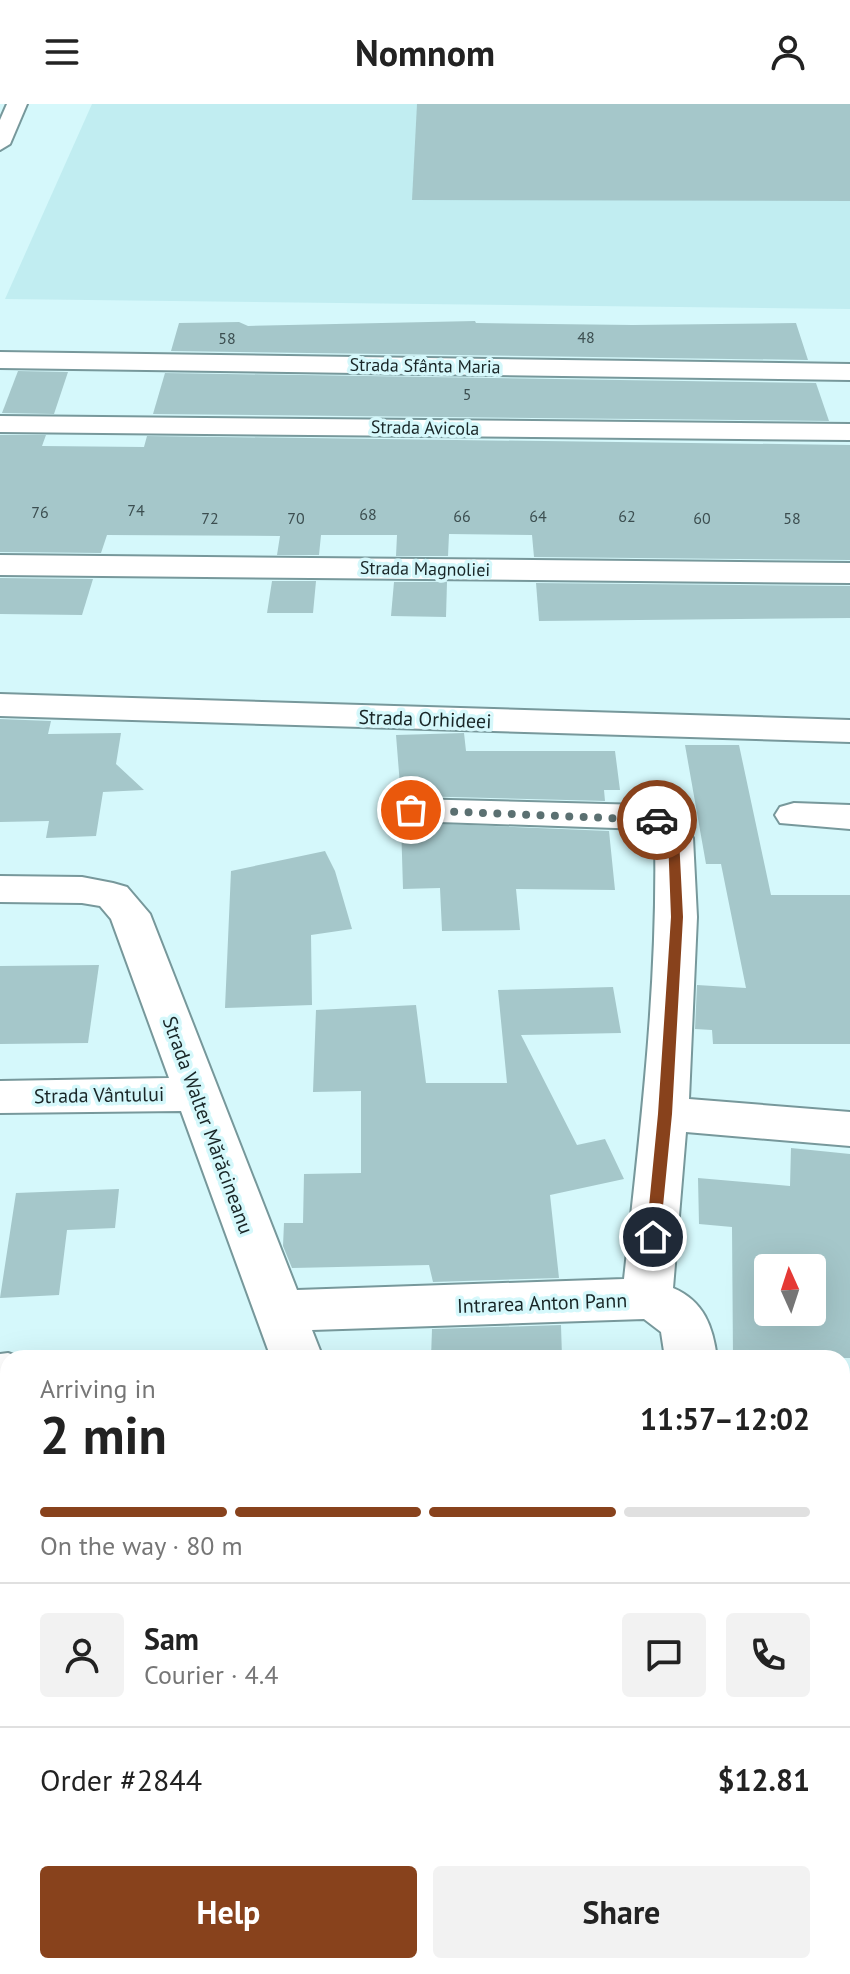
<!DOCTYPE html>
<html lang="en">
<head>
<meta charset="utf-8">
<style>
  :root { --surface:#fff; --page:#f2f2f2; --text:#222; --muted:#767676; --line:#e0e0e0; --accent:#88421c }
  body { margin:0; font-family:"PT Sans",sans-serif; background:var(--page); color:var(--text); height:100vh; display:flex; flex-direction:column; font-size:30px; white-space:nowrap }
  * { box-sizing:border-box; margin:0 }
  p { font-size:26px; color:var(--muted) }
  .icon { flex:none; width:44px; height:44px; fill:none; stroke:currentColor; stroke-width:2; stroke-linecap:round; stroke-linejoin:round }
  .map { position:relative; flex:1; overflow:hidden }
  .drawer { position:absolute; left:0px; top:1246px; width:850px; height:624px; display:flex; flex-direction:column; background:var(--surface); border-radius:24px 24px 0 0; box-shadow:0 8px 32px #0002 }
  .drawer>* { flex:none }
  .needle { width:52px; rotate:357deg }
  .tools { position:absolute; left:754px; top:1150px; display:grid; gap:16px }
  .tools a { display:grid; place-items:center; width:72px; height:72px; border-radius:8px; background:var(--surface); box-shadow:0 8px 32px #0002; font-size:40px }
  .pin { position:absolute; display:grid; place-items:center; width:68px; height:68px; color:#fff; margin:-34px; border:4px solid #fff; border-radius:50%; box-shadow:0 2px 8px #0007 }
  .courier { position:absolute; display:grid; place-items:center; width:80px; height:80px; margin:-40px; border:6px solid #88421c; border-radius:50%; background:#fff; color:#222; box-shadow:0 2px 10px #0007 }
  .overview em { font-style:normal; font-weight:700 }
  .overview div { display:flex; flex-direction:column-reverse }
  .overview { display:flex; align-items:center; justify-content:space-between; height:136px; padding:0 40px }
  h1 { font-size:52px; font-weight:700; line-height:60px }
  .bar { display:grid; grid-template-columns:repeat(4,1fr); gap:12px 8px; align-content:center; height:96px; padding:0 40px }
  .bar i { height:10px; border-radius:6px; background:var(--line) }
  .bar .selected { background:var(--accent) }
  .bar p { grid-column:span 4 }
  .line { display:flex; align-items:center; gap:20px; padding:0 40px; border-top:2px solid var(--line) }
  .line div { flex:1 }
  .round { display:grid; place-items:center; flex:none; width:84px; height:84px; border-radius:8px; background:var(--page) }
  .cta { display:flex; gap:16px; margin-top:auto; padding:16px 40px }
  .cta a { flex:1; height:92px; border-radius:8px; background:var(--accent); color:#fff; font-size:32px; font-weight:700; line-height:92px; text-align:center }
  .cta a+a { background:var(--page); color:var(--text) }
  header { display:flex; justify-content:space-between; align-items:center; height:104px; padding:0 40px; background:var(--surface); font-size:36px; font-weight:700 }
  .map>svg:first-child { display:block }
  .built { fill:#c1edf1 }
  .building { fill:#a5c7ca; fill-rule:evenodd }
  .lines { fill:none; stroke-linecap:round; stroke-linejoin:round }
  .minor-casing { stroke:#77989b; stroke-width:4 }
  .minor { fill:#fff; fill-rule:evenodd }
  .route { fill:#88421c }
  .done { stroke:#5b7071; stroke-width:8; stroke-dasharray:0 14.4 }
  .labels { text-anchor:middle; stroke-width:7; stroke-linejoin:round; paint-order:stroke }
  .number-label { font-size:16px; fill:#3c4e50 }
  .far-street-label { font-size:18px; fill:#192627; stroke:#d5f8fb }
  .street-label { font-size:20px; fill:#192627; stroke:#d5f8fb }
</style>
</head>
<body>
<header><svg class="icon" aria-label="menu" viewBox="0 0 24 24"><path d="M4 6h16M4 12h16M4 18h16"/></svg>Nomnom<svg class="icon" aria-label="person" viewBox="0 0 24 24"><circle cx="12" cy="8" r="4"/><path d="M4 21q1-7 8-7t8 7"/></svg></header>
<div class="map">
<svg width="850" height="1870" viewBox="0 0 850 1870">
  <rect width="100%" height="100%" fill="#d5f8fb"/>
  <path class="built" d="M 92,0 L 850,0 L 850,205 L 5,195 Z"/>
  <g class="building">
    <path d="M 417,0 L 850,0 L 850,97 L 412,96 Z"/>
    <path d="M 475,217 L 476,219 L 633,221 L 796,219 L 808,256 L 171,247 L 179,219 L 239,218 L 248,222 Z"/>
    <path d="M 18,267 L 68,268 L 54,310 L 2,309 Z"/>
    <path d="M 165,269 L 816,279 L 829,317 L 153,310 Z"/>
    <path d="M 0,331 L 46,331 L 42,342 L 144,343 L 147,332 L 850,341 L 850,456 L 534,453 L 532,431 L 449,430 L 448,452 L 396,452 L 397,431 L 321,431 L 319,451 L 277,451 L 280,432 L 107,431 L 101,449 L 0,448 Z"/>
    <path d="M 0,474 L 93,475 L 82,511 L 0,510 Z"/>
    <path d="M 272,477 L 316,477 L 313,509 L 267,509 Z"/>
    <path d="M 394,478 L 447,478 L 446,513 L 391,512 Z"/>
    <path d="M 536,479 L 850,482 L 850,514 L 539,517 Z"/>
    <path d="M 0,615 L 51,617 L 48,630 L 121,629 L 116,660 L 144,686 L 103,688 L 96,732 L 46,734 L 49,717 L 0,718 Z"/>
    <path d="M 464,629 L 466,647 L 615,647 L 620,686 L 604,686 L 605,697 L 411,692 L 401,694 L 396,631 Z"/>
    <path d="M 685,641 L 739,641 L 771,791 L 850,791 L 850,940 L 713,940 L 712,926 L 695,925 L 697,881 L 746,884 L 721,760 L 706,760 Z"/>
    <path d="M 401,718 L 609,727 L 615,786 L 516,785 L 520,826 L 442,827 L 440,784 L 403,785 Z"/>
    <path d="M 325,747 L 335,767 L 352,825 L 311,831 L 312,901 L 225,904 L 231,767 Z"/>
    <path d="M 99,861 L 88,939 L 0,940 L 0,862 Z"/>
    <path d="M 613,883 L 621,929 L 521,931 L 577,1041 L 605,1035 L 624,1075 L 550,1091 L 559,1174 L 433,1178 L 429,1161 L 292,1164 L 283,1142 L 284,1119 L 303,1119 L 304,1070 L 361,1069 L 361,987 L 313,988 L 316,906 L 416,901 L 426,979 L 507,979 L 498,886 Z"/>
    <path d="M 791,1044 L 850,1050 L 850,1254 L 733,1254 L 732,1123 L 699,1120 L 698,1074 L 790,1082 ZM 768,1164 L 812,1164 L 812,1208 L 768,1208 Z"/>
    <path d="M 119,1085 L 115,1124 L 67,1126 L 59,1191 L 0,1194 L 16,1089 Z"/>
    <path d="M 561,1221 L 562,1254 L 431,1254 L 432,1225 Z"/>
  </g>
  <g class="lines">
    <defs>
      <g id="minor">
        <path d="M 7,0 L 27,0 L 10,40 L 0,46 L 0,16 Z"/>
        <path d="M 0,248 L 850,260 L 850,276 L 0,264 Z"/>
        <path d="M 0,312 L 850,320 L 850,336 L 0,328 Z"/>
        <path d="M 0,451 L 850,459 L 850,479 L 0,471 Z"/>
        <path d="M 0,590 L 850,616 L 850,638 L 0,612 Z"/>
        <path d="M 411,695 L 644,701 L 678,710 L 693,734 L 697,813 L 689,995 L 850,1008 L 850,1042 L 686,1028 L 673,1184 C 704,1197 713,1223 717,1254 L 665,1254 L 661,1228 L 644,1215 L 312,1226 L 323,1254 L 271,1254 L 181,1007 L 0,1009 L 0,977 L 169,974 L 111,815 L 100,802 L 82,799 L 0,798 L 0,772 L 82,773 L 113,779 L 127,783 L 150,810 L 297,1186 L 624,1175 C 640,1029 658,882 655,734 L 650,726 L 644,725 L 411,717 L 398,714 L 392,706 L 398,698 Z"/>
        <path d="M 794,699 L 850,701 L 850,725 L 780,719 L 775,711 L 780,703 Z"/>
        <path d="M 8,1249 L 22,1254 L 8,1254 L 8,1293 L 0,1294 L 0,1250 Z"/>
        <path d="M 8,1585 L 8,1645 L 0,1646 L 0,1586 Z"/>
        <path d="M 210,1862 L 278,1862 L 275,1870 L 207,1870 Z"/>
      </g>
    </defs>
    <use href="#minor" class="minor-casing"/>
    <use href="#minor" class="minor"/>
  </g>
  <path class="route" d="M 657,713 L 668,715 L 679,734 L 683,813 L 672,1010 L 660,1133 L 653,1139 L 646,1133 L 658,1010 L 671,813 L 668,734 L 660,720 L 651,716 Z"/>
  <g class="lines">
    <path class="done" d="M 411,706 L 657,716"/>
  </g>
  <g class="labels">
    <g class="number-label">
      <text x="586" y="239">48</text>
      <text x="227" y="240">58</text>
      <text x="467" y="296">5</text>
      <text x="136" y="412">74</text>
      <text x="40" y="414">76</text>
      <text x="368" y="416">68</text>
      <text x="462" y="418">66</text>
      <text x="538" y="418">64</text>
      <text x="627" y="418">62</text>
      <text x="210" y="420">72</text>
      <text x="296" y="420">70</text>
      <text x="702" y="420">60</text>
      <text x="792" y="420">58</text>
    </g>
    <g class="far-street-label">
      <text transform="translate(425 262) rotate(1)" y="6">Strada Sfânta Maria</text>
      <text transform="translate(425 324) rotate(1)" y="6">Strada Avicola</text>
      <text transform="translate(425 465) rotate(1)" y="6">Strada Magnoliei</text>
    </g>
    <g class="street-label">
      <text transform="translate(425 615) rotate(2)" y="7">Strada Orhideei</text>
      <text transform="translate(99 991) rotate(-1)" y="7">Strada Vântului</text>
      <text transform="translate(208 1021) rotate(70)" y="7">Strada Walter Mărăcineanu</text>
      <text transform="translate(542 1199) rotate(-2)" y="7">Intrarea Anton Pann</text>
    </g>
  </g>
</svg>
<div class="tools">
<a><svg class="needle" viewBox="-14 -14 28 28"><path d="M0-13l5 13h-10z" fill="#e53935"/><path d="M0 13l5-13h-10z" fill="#767676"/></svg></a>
</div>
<div class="pin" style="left:411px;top:706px;background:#ea580c"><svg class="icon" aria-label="bag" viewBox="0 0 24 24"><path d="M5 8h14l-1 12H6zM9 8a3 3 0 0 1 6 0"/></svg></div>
<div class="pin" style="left:653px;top:1133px;background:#1f2937"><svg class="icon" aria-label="home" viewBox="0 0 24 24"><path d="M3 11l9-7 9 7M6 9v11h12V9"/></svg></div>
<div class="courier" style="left:657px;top:716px"><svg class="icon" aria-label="car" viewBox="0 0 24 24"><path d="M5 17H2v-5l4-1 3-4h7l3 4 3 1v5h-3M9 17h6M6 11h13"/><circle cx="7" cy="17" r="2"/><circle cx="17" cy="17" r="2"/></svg></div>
<section class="drawer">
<div class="overview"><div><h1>2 min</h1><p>Arriving in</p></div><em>11:57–12:02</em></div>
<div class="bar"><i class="selected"></i><i class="selected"></i><i class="selected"></i><i></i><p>On the way · 80 m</p></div>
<div class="line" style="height:144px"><a class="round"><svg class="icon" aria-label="person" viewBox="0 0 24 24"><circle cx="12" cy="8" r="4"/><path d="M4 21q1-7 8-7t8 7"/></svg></a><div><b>Sam</b><p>Courier · 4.4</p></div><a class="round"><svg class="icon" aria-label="chat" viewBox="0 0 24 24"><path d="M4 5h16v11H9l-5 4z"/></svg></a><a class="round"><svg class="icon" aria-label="phone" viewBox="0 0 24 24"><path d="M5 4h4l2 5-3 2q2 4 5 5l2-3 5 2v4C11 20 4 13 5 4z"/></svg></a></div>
<div class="line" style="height:104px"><div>Order #2844</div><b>$12.81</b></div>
<div class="cta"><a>Help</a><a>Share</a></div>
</section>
</div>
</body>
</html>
